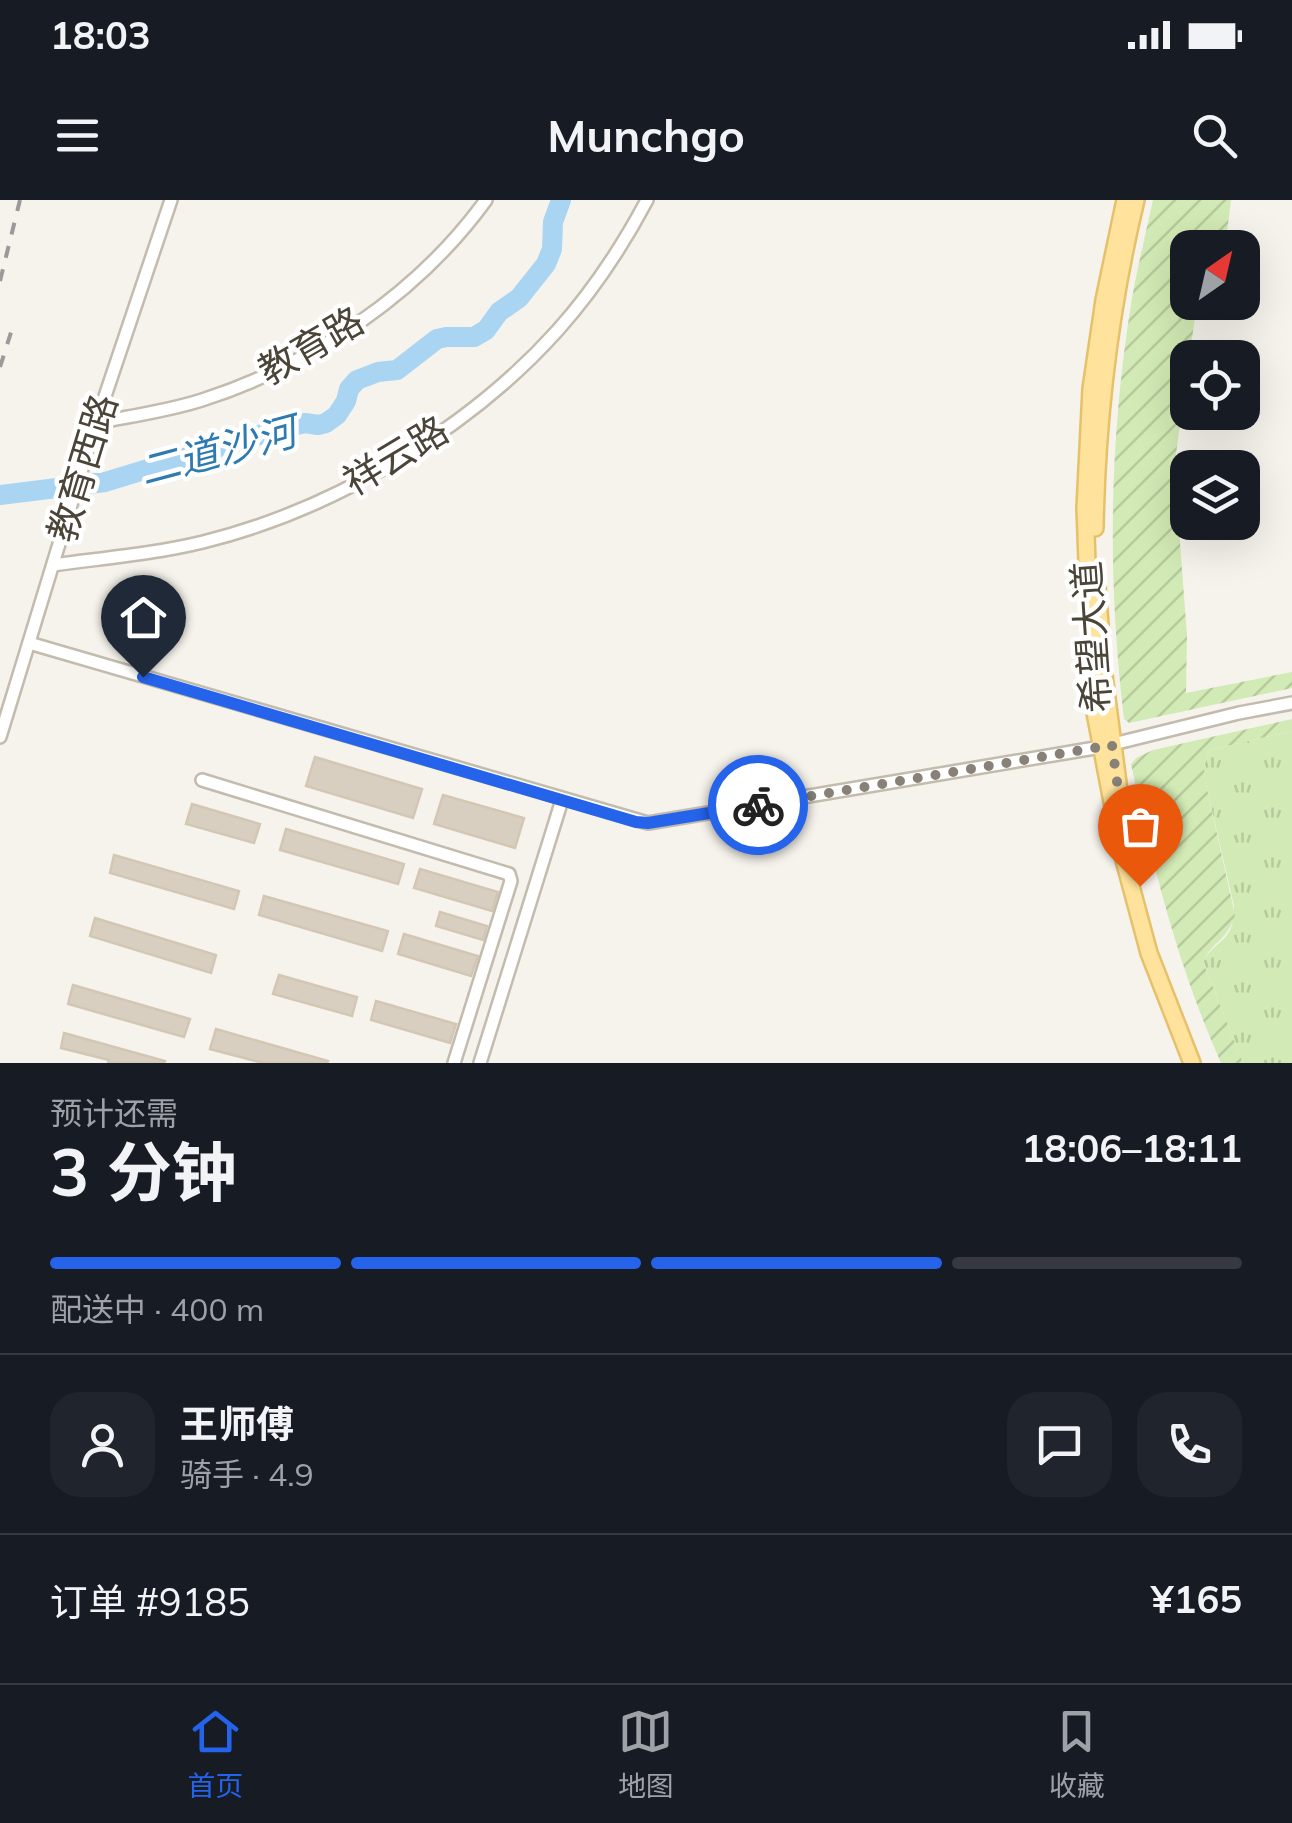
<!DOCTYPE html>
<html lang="zh">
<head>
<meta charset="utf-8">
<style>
  :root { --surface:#171b24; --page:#20242c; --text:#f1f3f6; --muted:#9ea1a6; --line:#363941; --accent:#2563eb }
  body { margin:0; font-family:Mulish,"Noto Sans SC",sans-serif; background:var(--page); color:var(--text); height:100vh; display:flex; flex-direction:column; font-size:38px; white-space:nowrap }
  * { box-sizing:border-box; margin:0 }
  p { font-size:32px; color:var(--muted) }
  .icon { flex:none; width:55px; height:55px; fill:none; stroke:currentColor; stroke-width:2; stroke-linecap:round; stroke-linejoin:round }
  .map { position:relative; height:863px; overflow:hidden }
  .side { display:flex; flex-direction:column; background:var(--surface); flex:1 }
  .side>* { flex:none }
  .needle { width:65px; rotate:34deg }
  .fabs { position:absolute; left:1170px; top:30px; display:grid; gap:20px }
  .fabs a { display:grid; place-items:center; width:90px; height:90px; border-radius:20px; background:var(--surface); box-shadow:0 10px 40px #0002; font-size:50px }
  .pin { position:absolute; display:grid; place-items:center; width:85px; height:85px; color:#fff; margin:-102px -42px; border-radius:50% 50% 50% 0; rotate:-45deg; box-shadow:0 0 10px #0007 }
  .pin .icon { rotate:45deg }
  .courier { position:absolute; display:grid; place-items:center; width:100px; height:100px; margin:-50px; border:8px solid #2563eb; border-radius:50%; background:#fff; color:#222; box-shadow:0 2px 12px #0007 }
  .summary em { font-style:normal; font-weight:700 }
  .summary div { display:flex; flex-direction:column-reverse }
  .summary { display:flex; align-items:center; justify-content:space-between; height:170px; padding:0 50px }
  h1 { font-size:65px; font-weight:700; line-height:75px }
  .bar { display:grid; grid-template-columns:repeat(4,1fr); gap:15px 10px; align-content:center; height:120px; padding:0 50px }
  .bar i { height:12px; border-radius:8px; background:var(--line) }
  .bar .active { background:var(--accent) }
  .bar p { grid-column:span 4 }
  .line { display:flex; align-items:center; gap:25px; padding:0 50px; border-top:2px solid var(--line) }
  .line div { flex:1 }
  .round { display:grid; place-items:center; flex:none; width:105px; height:105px; border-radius:30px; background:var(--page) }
  .status { display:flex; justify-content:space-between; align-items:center; height:70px; padding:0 50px; background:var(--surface); direction:ltr }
  .status svg { height:28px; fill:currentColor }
  header { display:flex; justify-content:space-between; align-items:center; height:130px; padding:0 50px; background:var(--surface); font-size:45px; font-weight:700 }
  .tabs { display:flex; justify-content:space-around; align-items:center; height:140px; border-top:2px solid var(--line); background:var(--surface); font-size:28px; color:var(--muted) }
  .tabs a { display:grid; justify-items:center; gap:5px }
  .tabs .active { color:var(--accent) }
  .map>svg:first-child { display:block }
  .grass { fill:url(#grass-tufts) }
  .garden { fill:url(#garden-furrows) }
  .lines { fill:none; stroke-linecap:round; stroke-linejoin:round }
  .river { stroke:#a9d4f2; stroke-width:20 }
  .building { fill:#d8cfc1; stroke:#d3c7b4; stroke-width:2.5 }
  .minor-casing { stroke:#c2bbae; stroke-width:16 }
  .major-casing { stroke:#e6c16a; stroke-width:20 }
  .minor { stroke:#fff; stroke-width:11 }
  .major { stroke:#ffe39c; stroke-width:15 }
  .rail { stroke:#9a9a9a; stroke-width:4; stroke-dasharray:12 12; stroke-linecap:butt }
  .done { stroke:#878178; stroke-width:10; stroke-dasharray:0 18 }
  .route { stroke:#2563eb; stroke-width:12 }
  .labels { text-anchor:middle; stroke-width:9; stroke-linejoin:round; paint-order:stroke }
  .street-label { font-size:38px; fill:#4b4439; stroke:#fff }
  .water-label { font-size:40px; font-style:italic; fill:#2e7ab2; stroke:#fff }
</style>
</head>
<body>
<div class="status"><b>18:03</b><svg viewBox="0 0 49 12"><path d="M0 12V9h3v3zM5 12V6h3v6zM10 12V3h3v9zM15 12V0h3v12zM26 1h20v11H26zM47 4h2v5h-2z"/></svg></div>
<header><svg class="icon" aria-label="menu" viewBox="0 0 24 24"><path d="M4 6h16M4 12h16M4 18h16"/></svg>Munchgo<svg class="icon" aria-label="search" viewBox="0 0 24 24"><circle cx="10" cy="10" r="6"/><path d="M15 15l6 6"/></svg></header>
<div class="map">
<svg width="1292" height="863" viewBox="0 0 1292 863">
  <defs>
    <pattern id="grass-tufts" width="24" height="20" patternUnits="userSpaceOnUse" patternTransform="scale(2.5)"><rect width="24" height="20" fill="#d2eab5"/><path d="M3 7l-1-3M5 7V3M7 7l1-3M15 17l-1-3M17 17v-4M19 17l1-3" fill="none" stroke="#b6ca9c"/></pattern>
    <pattern id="garden-furrows" width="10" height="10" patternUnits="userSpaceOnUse" patternTransform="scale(2.5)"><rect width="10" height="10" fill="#d2eab5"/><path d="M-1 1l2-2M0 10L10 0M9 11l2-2" fill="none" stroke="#b6ca9c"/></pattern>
  </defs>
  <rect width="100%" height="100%" fill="#f6f3ec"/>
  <path class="grass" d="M 1292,531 L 1292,863 L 1243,863 L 1203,762 C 1209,747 1227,742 1232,725 C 1233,719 1233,712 1234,706 L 1205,580 L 1204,567 L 1209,550 Z"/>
  <g class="garden">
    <path d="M 1153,0 L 1231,0 L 1227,32 L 1217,47 L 1188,48 L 1188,102 L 1197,103 L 1176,254 L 1177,302 L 1187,436 L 1186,493 L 1292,472 L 1292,488 L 1129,523 L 1124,519 C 1107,378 1109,238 1132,98 C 1138,65 1146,32 1153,0 Z"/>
    <path d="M 1292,519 L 1292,531 L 1209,550 L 1204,567 L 1205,580 L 1235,715 C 1227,742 1211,742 1203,762 L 1243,863 L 1221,863 C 1178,767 1153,667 1131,564 L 1136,558 L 1153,550 Z"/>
  </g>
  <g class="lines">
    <path class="river" d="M 0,295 L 105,282 L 272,231 L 305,223 L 318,225 L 326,223 L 337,215 L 346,201 L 349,189 L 357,180 L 378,172 L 397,170 L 437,139 L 446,137 L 474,137 L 486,130 L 499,112 L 519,98 L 546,64 L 552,49 L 553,22 L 561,0"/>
  </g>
  <g class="building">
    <path d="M 315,557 L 422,589 L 413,618 L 306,586 Z"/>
    <path d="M 443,595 L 524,618 L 515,648 L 434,624 Z"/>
    <path d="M 192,604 L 260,624 L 254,643 L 186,624 Z"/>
    <path d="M 286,629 L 404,664 L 398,684 L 280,650 Z"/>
    <path d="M 114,655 L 239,691 L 234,709 L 110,673 Z"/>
    <path d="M 420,669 L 498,692 L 492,711 L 414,688 Z"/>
    <path d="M 264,696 L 388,731 L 382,751 L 259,715 Z"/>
    <path d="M 440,712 L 487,726 L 483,740 L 436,726 Z"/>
    <path d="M 95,718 L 216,755 L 211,773 L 90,736 Z"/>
    <path d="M 404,734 L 478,756 L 471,776 L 398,754 Z"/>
    <path d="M 279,775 L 357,797 L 352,816 L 273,794 Z"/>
    <path d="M 73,785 L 190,819 L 184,837 L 68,804 Z"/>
    <path d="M 376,801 L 456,824 L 450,843 L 371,820 Z"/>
    <path d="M 216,829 L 328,861 L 327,863 L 263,863 L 210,849 Z"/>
    <path d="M 64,833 L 165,861 L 164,863 L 108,863 L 109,860 L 61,848 Z"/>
  </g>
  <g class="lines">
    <defs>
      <g id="minor">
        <path d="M 96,223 C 131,216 168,211 202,200 C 313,164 417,95 486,0"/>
        <path d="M 53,365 C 103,358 154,354 203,342 C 333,310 468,230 557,131 C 593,91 622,47 647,0"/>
        <path d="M 29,443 L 648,623 L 1101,547 L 1239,513 L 1292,503"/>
        <path d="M 0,537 L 96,223 L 171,0"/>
        <path d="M 202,580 L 509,674 L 511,681 L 454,863"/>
        <path d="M 480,863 L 562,600"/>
      </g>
      <g id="major">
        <path d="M 1125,0 L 1104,100 L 1091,189 L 1085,308 L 1092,497 L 1121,649 L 1149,753 L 1192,863"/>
        <path d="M 1095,328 C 1097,216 1110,108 1136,0"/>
        <path d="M 1097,386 L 1104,475 L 1119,591"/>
      </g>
    </defs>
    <use href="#minor" class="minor-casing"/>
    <use href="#major" class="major-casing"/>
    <use href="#minor" class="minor"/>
    <use href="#major" class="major"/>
    <g class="rail">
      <path d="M 0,81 L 20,0"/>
      <path d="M 0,167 L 14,123"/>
    </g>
  </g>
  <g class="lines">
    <path class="done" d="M 758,605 L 1112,545 L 1118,589 L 1140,686"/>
    <path class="route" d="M 143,477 L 636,622 L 648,623 L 758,605"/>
  </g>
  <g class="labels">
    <g class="street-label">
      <text transform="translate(311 146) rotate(-30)" y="13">教育路</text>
      <text transform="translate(396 256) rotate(-31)" y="13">祥云路</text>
      <text transform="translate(83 268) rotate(-73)" y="13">教育西路</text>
      <text transform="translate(1092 437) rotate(-94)" y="13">希望大道</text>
    </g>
    <g class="water-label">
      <text transform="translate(218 251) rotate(-15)" y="14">二道沙河</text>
    </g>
  </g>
</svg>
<div class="fabs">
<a><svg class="needle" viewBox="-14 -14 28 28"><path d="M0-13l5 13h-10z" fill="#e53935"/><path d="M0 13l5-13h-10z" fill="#9ea1a6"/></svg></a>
<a><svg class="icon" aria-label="locate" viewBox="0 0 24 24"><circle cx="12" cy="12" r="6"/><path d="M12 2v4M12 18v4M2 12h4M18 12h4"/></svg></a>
<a><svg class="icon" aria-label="layers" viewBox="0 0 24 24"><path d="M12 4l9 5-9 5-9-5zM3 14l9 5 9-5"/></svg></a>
</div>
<div class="pin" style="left:1140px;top:686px;background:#ea580c"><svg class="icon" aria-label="bag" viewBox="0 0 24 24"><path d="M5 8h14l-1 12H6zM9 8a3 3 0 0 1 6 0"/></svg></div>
<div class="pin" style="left:143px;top:477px;background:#1f2937"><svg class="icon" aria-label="home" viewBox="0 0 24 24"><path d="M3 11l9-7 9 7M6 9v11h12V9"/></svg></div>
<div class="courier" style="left:758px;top:605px"><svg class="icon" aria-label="bike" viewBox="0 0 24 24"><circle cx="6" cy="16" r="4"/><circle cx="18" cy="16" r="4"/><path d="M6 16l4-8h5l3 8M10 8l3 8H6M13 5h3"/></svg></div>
</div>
<section class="side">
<div class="summary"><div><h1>3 分钟</h1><p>预计还需</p></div><em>18:06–18:11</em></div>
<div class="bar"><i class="active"></i><i class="active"></i><i class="active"></i><i></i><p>配送中 · 400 m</p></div>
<div class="line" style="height:180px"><a class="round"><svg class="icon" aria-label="person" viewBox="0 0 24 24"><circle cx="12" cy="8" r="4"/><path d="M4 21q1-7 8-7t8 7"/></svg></a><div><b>王师傅</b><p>骑手 · 4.9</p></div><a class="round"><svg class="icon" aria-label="chat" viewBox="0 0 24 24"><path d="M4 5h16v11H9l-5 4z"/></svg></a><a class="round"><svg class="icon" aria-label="phone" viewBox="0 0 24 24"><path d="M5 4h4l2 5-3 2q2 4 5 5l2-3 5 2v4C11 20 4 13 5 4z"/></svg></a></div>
<div class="line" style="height:130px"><div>订单 #9185</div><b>¥165</b></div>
</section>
<nav class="tabs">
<a class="active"><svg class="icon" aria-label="home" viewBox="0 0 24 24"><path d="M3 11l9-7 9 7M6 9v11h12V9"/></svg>首页</a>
<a><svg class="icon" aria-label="map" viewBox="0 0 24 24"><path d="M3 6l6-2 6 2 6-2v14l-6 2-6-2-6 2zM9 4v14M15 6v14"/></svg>地图</a>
<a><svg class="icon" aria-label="saved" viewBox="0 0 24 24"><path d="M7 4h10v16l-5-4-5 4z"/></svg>收藏</a>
</nav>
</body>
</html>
